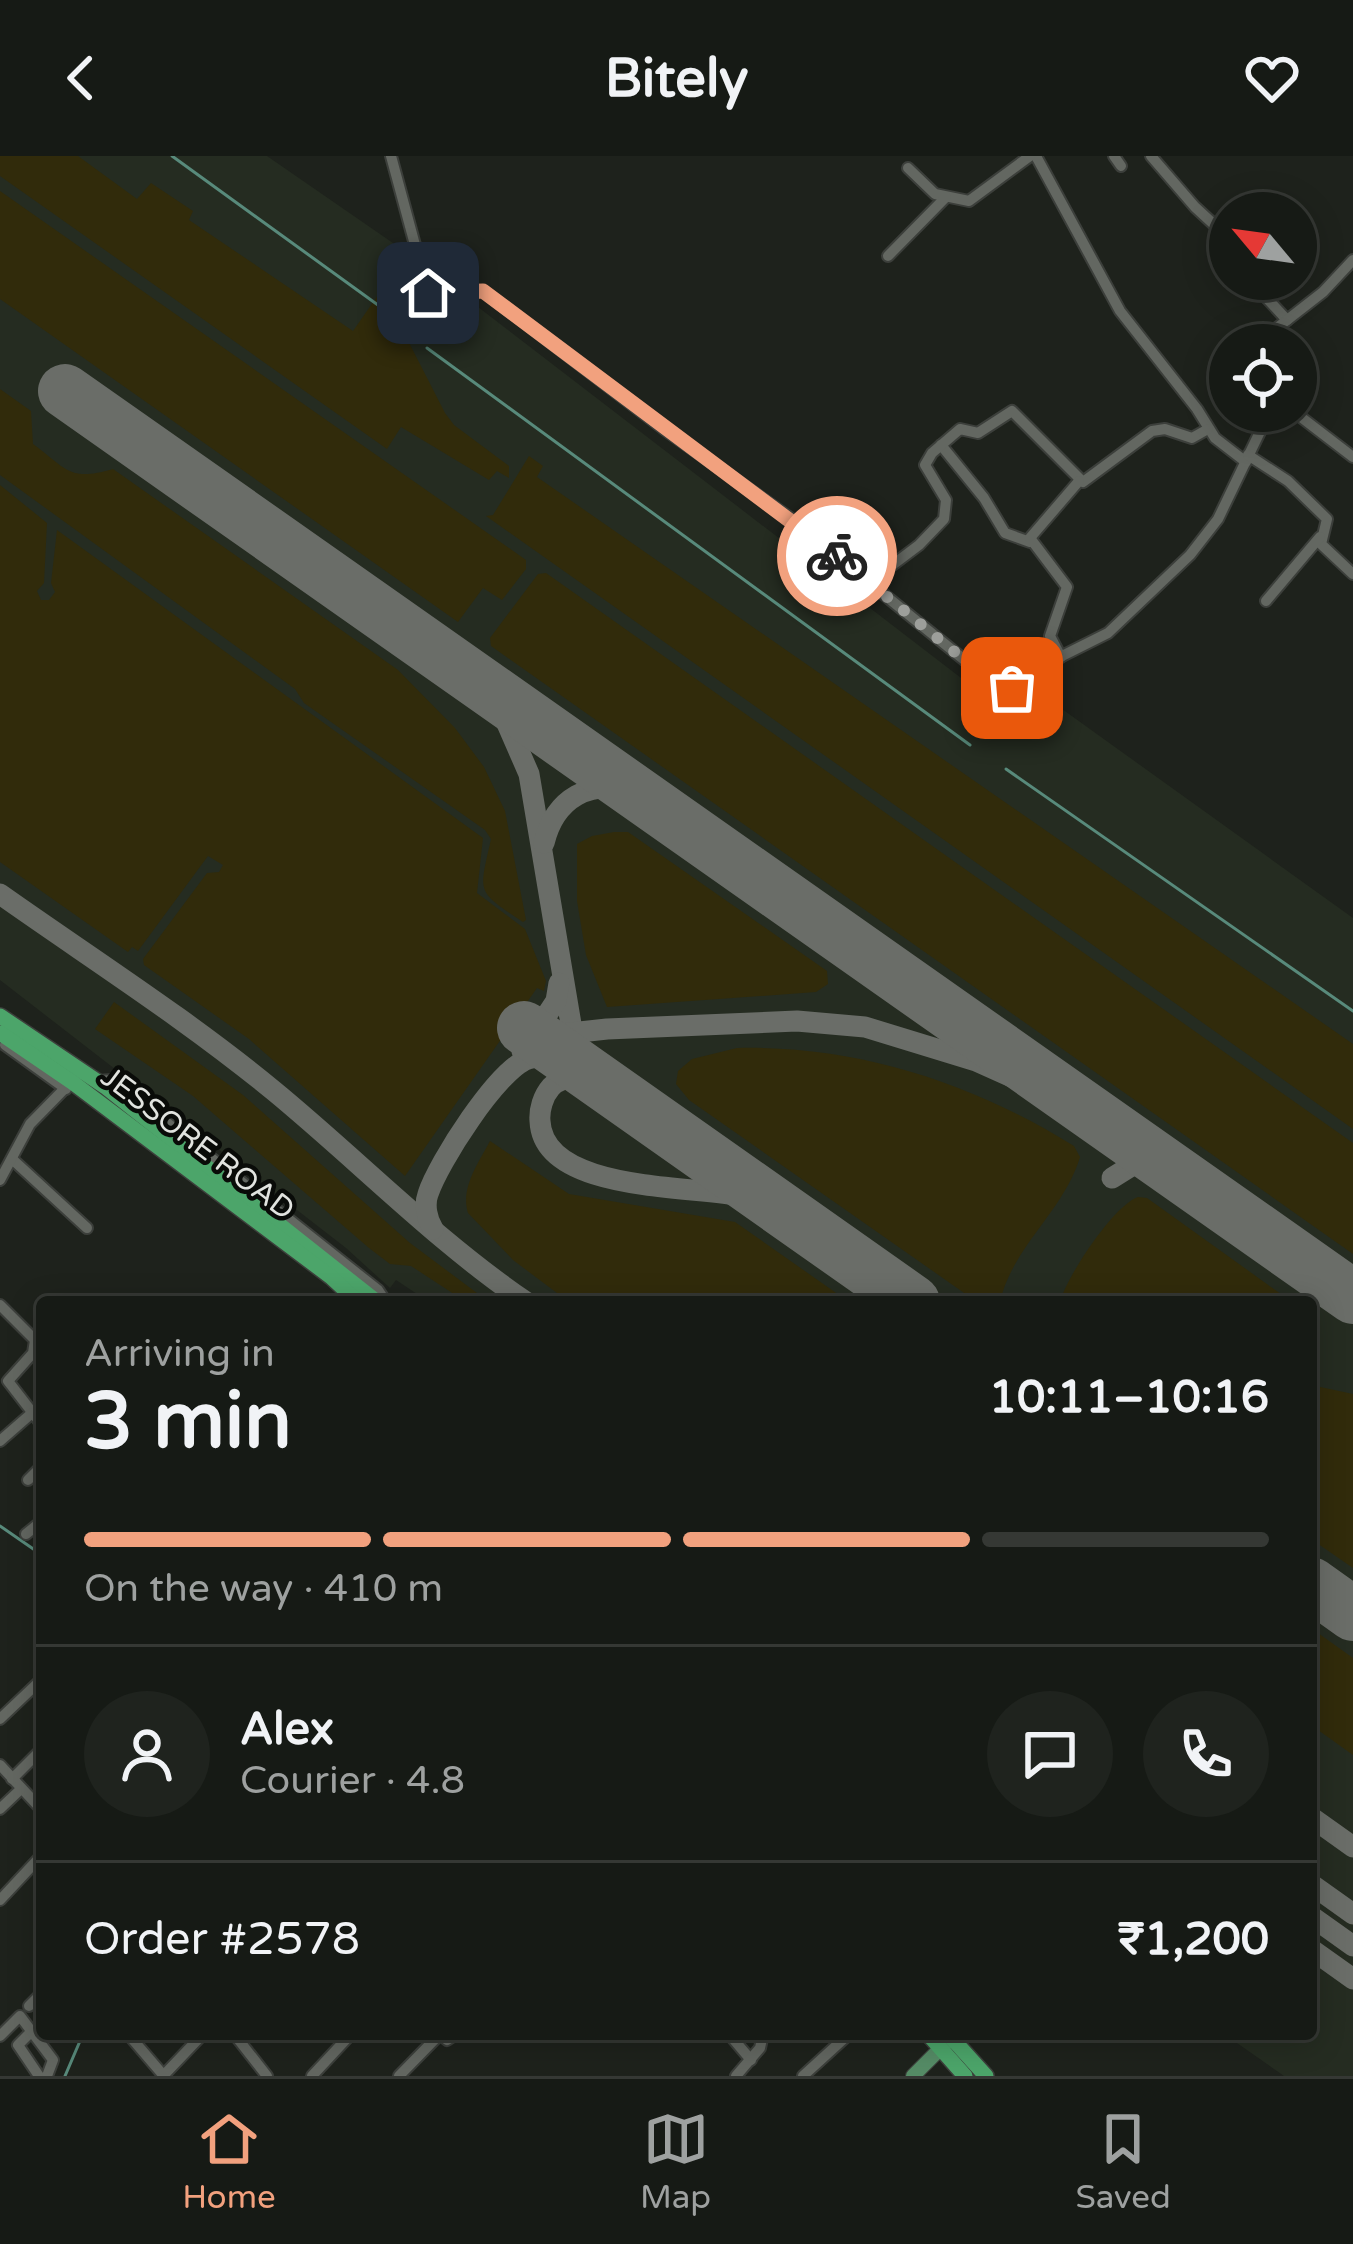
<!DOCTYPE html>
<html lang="en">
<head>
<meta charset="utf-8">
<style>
  :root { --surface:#161a15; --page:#1f231e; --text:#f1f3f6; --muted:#9ea1a0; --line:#353834; --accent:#f2a17e }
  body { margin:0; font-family:"Varela Round",sans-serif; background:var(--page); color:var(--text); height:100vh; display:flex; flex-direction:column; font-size:45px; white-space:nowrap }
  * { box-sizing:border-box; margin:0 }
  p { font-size:39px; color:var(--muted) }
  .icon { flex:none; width:66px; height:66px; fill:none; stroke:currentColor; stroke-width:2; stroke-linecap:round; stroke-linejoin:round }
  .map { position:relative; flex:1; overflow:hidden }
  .sheet { position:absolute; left:36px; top:1140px; width:1281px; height:744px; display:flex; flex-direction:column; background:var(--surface); border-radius:12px; box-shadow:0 6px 30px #0003,0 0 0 3px var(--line) }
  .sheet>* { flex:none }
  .needle { width:78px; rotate:299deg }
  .controls { position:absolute; left:1209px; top:36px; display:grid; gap:24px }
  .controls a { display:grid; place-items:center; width:108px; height:108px; border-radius:50%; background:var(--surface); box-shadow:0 6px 30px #0003,0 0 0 3px var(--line); font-size:60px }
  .pin { position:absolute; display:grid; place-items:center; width:102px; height:102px; color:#fff; margin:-51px; border-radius:24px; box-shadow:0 6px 18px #0006 }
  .courier { position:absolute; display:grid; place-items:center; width:120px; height:120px; margin:-60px; border:9px solid #f2a17e; border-radius:50%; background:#fff; color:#222; box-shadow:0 3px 15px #0007 }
  .head em { font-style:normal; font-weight:700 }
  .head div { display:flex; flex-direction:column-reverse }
  .head { display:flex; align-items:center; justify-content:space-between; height:204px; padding:0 48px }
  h1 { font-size:78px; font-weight:700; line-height:90px }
  .bar { display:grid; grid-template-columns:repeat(4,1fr); gap:18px 12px; align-content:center; height:144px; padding:0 48px }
  .bar i { height:15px; border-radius:9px; background:var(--line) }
  .bar .on { background:var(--accent) }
  .bar p { grid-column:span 4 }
  .line { display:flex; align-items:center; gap:30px; padding:0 48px; border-top:3px solid var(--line) }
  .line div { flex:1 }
  .round { display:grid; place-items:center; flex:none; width:126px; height:126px; border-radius:63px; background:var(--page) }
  header { display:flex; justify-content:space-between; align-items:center; height:156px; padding:0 48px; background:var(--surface); font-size:54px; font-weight:700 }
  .menu { display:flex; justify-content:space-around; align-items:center; height:168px; border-top:3px solid var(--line); background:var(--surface); font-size:33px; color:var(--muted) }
  .menu a { display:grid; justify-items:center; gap:6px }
  .menu .on { color:var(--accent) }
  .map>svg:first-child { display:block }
  .built { fill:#252c21 }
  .grass { fill:#312b0b }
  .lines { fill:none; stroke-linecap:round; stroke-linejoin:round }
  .stream { stroke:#588a7b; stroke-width:3 }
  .taxiway { stroke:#6a6d68; stroke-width:21 }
  .runway { stroke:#6a6d68; stroke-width:54 }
  .minor-casing { stroke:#3c3f3b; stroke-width:14 }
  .major-casing { stroke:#3c3f3b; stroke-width:16 }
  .highway-casing { stroke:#3c3f3b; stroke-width:18 }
  .minor { stroke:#636761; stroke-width:10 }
  .major { stroke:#558c66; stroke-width:14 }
  .highway { stroke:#4ca56a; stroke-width:15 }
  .done { stroke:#9d9f9b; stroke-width:12; stroke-dasharray:0 21.6 }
  .route { stroke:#f2a17e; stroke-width:15 }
  .labels { text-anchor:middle; stroke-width:9; stroke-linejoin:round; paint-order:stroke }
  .street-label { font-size:30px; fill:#e1e3df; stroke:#090b08 }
</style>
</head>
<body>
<header><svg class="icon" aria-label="back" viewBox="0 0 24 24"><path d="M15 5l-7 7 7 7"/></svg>Bitely<svg class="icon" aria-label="heart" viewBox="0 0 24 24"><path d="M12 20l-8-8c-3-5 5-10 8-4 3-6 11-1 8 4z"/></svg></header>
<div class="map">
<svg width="1353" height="1920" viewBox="0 0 1353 1920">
  <rect width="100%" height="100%" fill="#1e221c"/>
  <path class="built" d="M 0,0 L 267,0 L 406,96 L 419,138 L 415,140 L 419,155 L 478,151 L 1008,558 L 1037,535 L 1353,762 L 1353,1920 L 1284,1920 L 1224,1878 L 1311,1878 L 1311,1146 L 429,1146 L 396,1124 L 390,1132 L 346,1092 L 0,824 Z"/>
  <g class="grass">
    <path d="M 0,0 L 78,0 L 137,43 L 151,27 L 193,55 L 189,64 L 353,175 L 392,119 L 401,171 L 445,257 L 454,269 L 509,310 L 509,322 L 497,315 L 489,324 L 401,271 L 387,293 L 0,20 Z"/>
    <path d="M 0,35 L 526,404 L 526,413 L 502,444 L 483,432 L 458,466 L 0,143 Z"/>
    <path d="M 0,233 L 31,255 L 33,288 C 67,313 69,326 113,313 L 398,514 L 455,572 L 484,611 L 505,655 L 526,764 L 523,766 C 475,734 479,738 491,683 L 485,674 L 304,547 L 295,533 L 0,319 Z"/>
    <path d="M 529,300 L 543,310 L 537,321 L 1353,888 L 1353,973 L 486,360 L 493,359 Z"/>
    <path d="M 0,329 L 47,367 L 44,427 L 37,435 L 41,444 L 49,444 L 55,436 L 51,427 L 57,374 L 483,682 L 477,737 L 525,773 L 546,825 L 544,835 L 537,832 L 405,1020 L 249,883 L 144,809 L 143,803 L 207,717 L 219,716 L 223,709 L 208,700 L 138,795 L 132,791 L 128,796 L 0,706 Z"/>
    <path d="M 546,417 L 1353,987 L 1353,1098 L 491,490 L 490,482 L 538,418 Z"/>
    <path d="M 614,676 L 628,676 L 827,815 L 828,828 L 816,836 L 607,851 L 586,799 L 577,745 L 577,688 L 592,680 Z"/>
    <path d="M 114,846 L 243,939 L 410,1087 L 489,1146 L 466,1146 L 411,1110 L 390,1108 L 369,1092 L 193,940 L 95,873 Z"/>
    <path d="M 737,892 C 857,889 973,927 1074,990 L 1080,1001 C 1064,1055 1012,1091 1000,1146 L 982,1139 L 977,1146 L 689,944 L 676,928 L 678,915 L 692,903 Z"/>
    <path d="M 490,985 L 569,1038 L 735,1066 L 849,1146 L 569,1146 L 513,1104 L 468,1057 C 460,1032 479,1006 490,985 Z"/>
    <path d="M 1138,1041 L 1147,1042 L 1292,1146 L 1060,1146 C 1067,1120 1113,1050 1138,1041 Z"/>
    <path d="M 1311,1229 L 1353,1238 L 1353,1412 L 1311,1383 Z"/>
    <path d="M 1311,1472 L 1353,1502 L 1353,1599 L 1311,1569 Z"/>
  </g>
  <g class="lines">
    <g class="stream">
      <path d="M 172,0 L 389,157 L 386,160 L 404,176"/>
      <path d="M 427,192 L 970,589"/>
      <path d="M 1006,613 L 1353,855"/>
      <path d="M 0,1370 L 42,1399"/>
      <path d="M 65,1920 L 83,1878"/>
    </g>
    <g class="taxiway">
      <path d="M 470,520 L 505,563 L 529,618 L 573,880 L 580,896 L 609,930"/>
      <path d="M 544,687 C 555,642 590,622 635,636"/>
      <path d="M 0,738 C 92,803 188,864 274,935 C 359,1005 435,1084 526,1146"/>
      <path d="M 527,889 L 556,845 L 559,827"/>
      <path d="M 522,895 L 543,880 L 607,873 L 797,865 L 865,871 L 976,905 L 1094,958"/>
      <path d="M 603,928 C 587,920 565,917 551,931 C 543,940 539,954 540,965 C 543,1036 689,1029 742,1040 C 765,1045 781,1055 801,1067"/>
      <path d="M 1112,1022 L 1136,1007 L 1170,1012"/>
      <path d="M 433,1073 C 427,1063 424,1049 428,1038 C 438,1007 498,913 528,903 C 551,896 571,909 590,919"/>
      <path d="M 1311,1661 L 1353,1691"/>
      <path d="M 1311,1728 L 1353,1758"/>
      <path d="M 1311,1760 L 1353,1790"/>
      <path d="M 1311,1793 L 1353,1823"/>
    </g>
    <g class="runway">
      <path d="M 65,235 L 1353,1141"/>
      <path d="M 524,872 L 913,1146"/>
      <path d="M 1311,1428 L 1353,1458"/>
    </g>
    <defs>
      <g id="minor">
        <path d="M 391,0 L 428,137 L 483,135 L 664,273 L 790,362 L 989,524 L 1012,533 L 1048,507 L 1108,477 L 1190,399 L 1218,363 L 1270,255"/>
        <path d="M 1036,0 L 1120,155 L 1197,253 L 1215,282 L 1246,306"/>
        <path d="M 1114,0 L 1121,10"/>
        <path d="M 1151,0 L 1195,51 L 1221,75 L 1230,74"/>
        <path d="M 908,12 L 935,38 L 969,45 L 1030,0"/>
        <path d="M 888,100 L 946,41"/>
        <path d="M 1249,123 L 1287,164"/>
        <path d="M 1255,189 L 1323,136 L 1353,104"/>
        <path d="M 1293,255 L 1353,301"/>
        <path d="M 941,289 L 984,342 L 1005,377 L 1030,386"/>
        <path d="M 1248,299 L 1288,325 L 1327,363 L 1321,388 L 1353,418"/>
        <path d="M 870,426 L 919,389 L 944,363 L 946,344 L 925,309 L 932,297 L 960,273 L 978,277 L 1012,255 L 1083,326 L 1152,275 L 1165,273 L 1192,282 L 1208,273"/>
        <path d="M 1266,445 L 1320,381"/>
        <path d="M 1061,501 L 1050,480 L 1067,431 L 1030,382 L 1079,325"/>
        <path d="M 5,889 L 66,933"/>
        <path d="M 97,925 L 113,924 L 378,1134 L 386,1146"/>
        <path d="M 12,1003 L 87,1072"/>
        <path d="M 0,1024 L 30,968 L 76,921"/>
        <path d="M 0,1149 L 35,1184 L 33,1197 L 8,1225 L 42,1269"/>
        <path d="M 0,1285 L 32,1257"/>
        <path d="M 28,1324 L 42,1310"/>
        <path d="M 26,1378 L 42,1365"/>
        <path d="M 0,1563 L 42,1523"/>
        <path d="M 0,1609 L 42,1654"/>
        <path d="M 12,1623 L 42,1593"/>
        <path d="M 0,1653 L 21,1633"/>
        <path d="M 0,1744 L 42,1699"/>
        <path d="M 29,1850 L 42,1837"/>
        <path d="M 31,1876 L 18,1889 L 39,1920"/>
        <path d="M 128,1878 L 164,1920"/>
        <path d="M 234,1878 L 267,1920"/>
        <path d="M 440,1878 L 447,1884 L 456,1878"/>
        <path d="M 729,1878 L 751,1904"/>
        <path d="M 0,1880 L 20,1860 L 53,1904 L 47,1920"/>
        <path d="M 163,1920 L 203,1878"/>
        <path d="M 312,1920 L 351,1878"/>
        <path d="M 399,1920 L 440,1878"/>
        <path d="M 736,1920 L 760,1892 L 763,1878"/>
        <path d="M 803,1920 L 849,1878"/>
      </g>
      <path id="major" d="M 913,1920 L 948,1885"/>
      <g id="highway">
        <path d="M 0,860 L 107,932 L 377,1146"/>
        <path d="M 0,877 L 72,926 L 331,1121 L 358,1146"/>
        <path d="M 928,1878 L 965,1920"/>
        <path d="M 948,1878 L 986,1920"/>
      </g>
    </defs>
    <use href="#minor" class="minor-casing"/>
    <use href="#major" class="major-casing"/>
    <use href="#highway" class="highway-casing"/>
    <use href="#minor" class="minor"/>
    <use href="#major" class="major"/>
    <use href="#highway" class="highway"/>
  </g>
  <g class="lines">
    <path class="done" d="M 837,400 L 989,524 L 1012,532"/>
    <path class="route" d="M 428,137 L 483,135 L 837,400"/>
  </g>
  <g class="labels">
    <g class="street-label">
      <text transform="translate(198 987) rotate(37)" y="10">JESSORE ROAD</text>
    </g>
  </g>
</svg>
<div class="controls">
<a><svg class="needle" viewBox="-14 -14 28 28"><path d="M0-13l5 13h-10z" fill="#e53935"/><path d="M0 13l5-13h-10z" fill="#9ea1a0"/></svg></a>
<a><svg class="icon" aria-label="locate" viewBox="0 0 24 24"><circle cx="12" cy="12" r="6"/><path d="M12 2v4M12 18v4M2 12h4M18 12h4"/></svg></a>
</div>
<div class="pin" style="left:1012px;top:532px;background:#ea580c"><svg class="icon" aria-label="bag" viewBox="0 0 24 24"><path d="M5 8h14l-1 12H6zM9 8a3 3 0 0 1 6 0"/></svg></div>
<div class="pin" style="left:428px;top:137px;background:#1f2937"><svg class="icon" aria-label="home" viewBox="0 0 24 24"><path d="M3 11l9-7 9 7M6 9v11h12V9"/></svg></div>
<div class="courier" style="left:837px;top:400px"><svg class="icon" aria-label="bike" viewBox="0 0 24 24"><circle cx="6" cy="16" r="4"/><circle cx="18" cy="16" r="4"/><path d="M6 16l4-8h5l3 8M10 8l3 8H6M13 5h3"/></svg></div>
<section class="sheet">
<div class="head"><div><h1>3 min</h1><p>Arriving in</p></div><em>10:11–10:16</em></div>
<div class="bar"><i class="on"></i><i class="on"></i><i class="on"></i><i></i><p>On the way · 410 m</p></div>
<div class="line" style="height:216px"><a class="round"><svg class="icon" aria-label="person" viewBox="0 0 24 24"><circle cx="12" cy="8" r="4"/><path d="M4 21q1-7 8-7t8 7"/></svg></a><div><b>Alex</b><p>Courier · 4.8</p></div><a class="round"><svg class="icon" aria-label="chat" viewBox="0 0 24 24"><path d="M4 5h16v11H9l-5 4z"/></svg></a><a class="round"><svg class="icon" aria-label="phone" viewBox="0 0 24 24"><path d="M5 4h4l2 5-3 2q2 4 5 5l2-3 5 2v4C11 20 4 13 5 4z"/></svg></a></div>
<div class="line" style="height:156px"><div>Order #2578</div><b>₹1,200</b></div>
</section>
</div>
<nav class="menu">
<a class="on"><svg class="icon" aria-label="home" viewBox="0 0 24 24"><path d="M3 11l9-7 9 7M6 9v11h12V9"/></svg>Home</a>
<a><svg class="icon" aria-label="map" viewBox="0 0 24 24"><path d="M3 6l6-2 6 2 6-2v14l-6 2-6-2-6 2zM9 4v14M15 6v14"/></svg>Map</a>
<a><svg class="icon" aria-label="saved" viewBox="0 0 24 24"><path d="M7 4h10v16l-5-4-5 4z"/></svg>Saved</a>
</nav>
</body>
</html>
